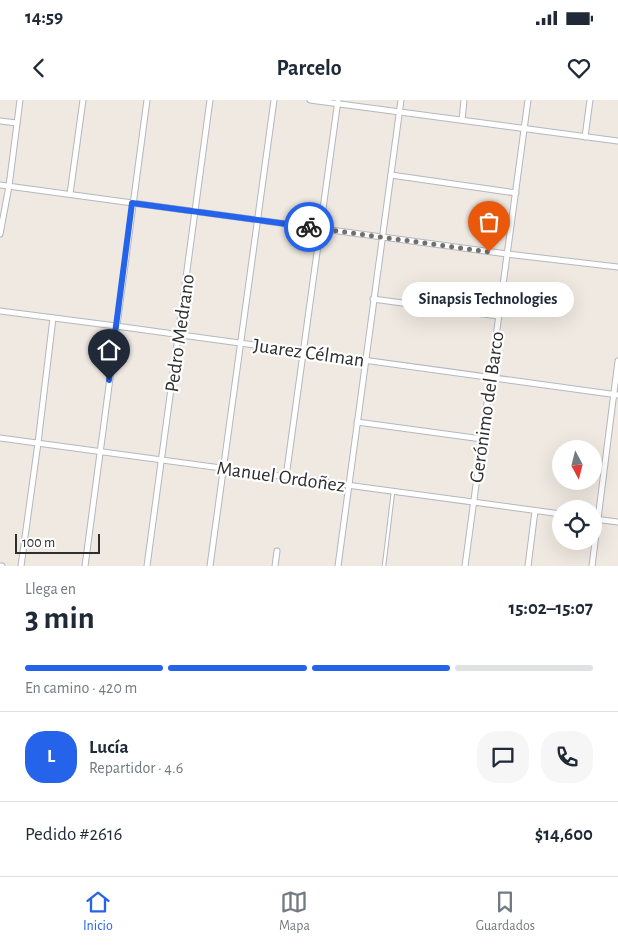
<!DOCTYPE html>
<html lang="es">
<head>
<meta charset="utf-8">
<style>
  :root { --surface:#fff; --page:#f6f6f7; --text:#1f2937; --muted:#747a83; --line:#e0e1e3; --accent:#2563eb }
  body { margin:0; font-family:"Alegreya Sans",sans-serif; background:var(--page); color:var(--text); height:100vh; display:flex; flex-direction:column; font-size:19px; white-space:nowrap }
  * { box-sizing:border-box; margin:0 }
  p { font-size:16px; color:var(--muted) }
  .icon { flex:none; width:28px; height:28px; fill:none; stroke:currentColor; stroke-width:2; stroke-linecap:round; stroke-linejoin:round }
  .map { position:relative; height:466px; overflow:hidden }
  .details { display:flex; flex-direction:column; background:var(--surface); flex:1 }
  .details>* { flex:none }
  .needle { width:32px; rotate:173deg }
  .fabs { position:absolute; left:552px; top:340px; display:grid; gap:10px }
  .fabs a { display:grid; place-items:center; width:50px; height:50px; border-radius:50%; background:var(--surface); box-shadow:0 5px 20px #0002; font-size:25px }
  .scale { position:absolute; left:15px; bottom:12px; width:85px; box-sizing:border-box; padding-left:5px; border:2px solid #2e2e2e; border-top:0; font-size:14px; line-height:18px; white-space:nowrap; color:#2e2e2e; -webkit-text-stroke:4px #fff; paint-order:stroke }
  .pin { position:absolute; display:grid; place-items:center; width:42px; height:42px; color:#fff; margin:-51px -21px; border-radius:50% 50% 50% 0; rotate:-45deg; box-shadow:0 0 5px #0007 }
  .pin .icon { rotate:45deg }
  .courier { position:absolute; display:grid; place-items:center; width:50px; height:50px; margin:-25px; border:4px solid #2563eb; border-radius:50%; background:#fff; color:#222; box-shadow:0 1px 6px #0007 }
  .bubble { position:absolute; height:35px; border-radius:18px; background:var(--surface); box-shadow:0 5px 20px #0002; font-size:16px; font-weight:600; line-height:35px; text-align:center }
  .headline em { font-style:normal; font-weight:600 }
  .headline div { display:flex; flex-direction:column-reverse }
  .headline { display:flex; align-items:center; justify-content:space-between; height:85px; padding:0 25px }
  h1 { font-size:32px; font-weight:600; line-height:38px }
  .bar { display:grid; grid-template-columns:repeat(4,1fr); gap:8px 5px; align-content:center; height:60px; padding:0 25px }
  .bar i { height:6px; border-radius:4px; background:var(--line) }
  .bar .current { background:var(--accent) }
  .bar p { grid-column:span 4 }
  .line { display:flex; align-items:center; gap:12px; padding:0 25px; border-top:1px solid var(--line) }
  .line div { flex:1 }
  .round { display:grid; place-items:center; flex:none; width:52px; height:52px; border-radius:20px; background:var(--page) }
  .status { display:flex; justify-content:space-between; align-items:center; height:35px; padding:0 25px; background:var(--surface); direction:ltr }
  .status svg { height:14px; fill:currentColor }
  header { display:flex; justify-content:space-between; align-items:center; height:65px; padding:0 25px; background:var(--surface); font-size:22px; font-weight:600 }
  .tab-bar { display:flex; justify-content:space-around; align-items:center; height:70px; border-top:1px solid var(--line); background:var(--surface); font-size:14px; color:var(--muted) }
  .tab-bar a { display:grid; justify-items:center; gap:2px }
  .tab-bar .current { color:var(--accent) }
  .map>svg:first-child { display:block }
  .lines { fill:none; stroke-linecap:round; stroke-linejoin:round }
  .service-casing { stroke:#b4b7c1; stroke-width:4.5 }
  .minor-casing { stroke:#b4b7c1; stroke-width:7 }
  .service { stroke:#fff; stroke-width:2.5 }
  .minor { stroke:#fff; stroke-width:5 }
  .done { stroke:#726f6d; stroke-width:5; stroke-dasharray:0 9 }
  .route { stroke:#2563eb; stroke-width:6 }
  .labels { text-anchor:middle; stroke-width:4.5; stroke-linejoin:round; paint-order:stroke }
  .street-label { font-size:20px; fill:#2e2e2e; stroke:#fff }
</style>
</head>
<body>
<div class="status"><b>14:59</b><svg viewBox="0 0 49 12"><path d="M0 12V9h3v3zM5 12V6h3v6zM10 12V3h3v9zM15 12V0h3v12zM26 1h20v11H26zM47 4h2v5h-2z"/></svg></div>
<header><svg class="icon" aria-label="back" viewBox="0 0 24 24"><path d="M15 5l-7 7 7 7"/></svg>Parcelo<svg class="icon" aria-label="heart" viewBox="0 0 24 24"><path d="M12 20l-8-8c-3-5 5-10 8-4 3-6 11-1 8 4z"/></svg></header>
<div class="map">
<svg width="618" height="466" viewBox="0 0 618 466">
  <rect width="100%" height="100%" fill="#efe9e1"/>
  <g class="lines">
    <defs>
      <path id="service" d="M 384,466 L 393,392"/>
      <g id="minor">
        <path d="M 310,0 L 618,41"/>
        <path d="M 462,20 L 464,0"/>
        <path d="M 0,21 L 17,23"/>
        <path d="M 585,37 L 590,0"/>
        <path d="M 391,75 L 516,93"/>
        <path d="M 0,85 L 507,154 L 618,167"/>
        <path d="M 70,94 L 83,0"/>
        <path d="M 0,134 L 9,86 L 20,0"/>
        <path d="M 373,199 L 498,216"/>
        <path d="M 0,211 L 116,226 L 618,295"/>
        <path d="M 357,322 L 482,339"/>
        <path d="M 0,338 L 561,414"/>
        <path d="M 286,377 L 338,0"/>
        <path d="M 594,419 L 618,422"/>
        <path d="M 0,466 L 2,466"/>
        <path d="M 21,466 L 38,343 L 53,218"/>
        <path d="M 85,466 L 147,0"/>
        <path d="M 147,466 L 210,0"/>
        <path d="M 210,466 L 274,0"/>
        <path d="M 275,466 L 277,451"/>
        <path d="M 338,466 L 401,0"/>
        <path d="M 465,466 L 528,0"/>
        <path d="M 528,466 L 535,411"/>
        <path d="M 592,466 L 618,261"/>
      </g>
    </defs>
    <use href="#service" class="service-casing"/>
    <use href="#minor" class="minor-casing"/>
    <use href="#service" class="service"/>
    <use href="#minor" class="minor"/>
  </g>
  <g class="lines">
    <path class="done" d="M 309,127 L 489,152"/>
    <path class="route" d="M 109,280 L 132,103 L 309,127"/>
  </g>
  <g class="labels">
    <g class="street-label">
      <text transform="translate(179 233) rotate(-82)" y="7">Pedro Medrano</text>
      <text transform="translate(309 252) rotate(8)" y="7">Juarez Célman</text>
      <text transform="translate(486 307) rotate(-82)" y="7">Gerónimo del Barco</text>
      <text transform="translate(281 376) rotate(8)" y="7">Manuel Ordoñez</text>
    </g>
  </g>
</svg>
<div class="fabs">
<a><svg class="needle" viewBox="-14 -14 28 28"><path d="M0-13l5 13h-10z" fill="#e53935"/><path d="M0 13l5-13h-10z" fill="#747a83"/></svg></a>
<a><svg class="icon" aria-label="locate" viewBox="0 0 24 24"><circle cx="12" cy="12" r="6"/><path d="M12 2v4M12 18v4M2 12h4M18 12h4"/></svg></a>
</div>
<div class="scale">100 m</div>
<div class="pin" style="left:489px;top:152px;background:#ea580c"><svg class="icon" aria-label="bag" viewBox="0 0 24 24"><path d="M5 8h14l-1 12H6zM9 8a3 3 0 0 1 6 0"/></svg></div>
<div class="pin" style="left:109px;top:280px;background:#1f2937"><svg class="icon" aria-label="home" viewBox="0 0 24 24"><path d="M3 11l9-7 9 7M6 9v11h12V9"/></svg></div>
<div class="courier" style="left:309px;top:127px"><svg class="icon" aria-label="bike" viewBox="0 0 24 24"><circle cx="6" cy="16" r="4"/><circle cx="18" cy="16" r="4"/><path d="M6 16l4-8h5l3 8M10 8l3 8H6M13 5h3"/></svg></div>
<div class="bubble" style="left:402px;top:182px;width:172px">Sinapsis Technologies</div>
</div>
<section class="details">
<div class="headline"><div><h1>3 min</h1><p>Llega en</p></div><em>15:02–15:07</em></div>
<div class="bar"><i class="current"></i><i class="current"></i><i class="current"></i><i></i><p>En camino · 420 m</p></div>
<div class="line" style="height:90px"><b class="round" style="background:var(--accent);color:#fff">L</b><div><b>Lucía</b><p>Repartidor · 4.6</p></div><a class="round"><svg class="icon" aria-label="chat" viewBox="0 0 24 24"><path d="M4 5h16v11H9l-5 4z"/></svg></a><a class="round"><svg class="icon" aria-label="phone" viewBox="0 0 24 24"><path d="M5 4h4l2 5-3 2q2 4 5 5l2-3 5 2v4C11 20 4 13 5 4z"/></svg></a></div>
<div class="line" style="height:65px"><div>Pedido #2616</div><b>$14,600</b></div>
</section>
<nav class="tab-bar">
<a class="current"><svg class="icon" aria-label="home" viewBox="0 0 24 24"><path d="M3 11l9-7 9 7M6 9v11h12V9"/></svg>Inicio</a>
<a><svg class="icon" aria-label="map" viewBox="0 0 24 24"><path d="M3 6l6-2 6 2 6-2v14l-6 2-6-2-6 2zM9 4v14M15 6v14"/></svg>Mapa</a>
<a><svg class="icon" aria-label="saved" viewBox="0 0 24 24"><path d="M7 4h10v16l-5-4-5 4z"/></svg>Guardados</a>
</nav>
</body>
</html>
